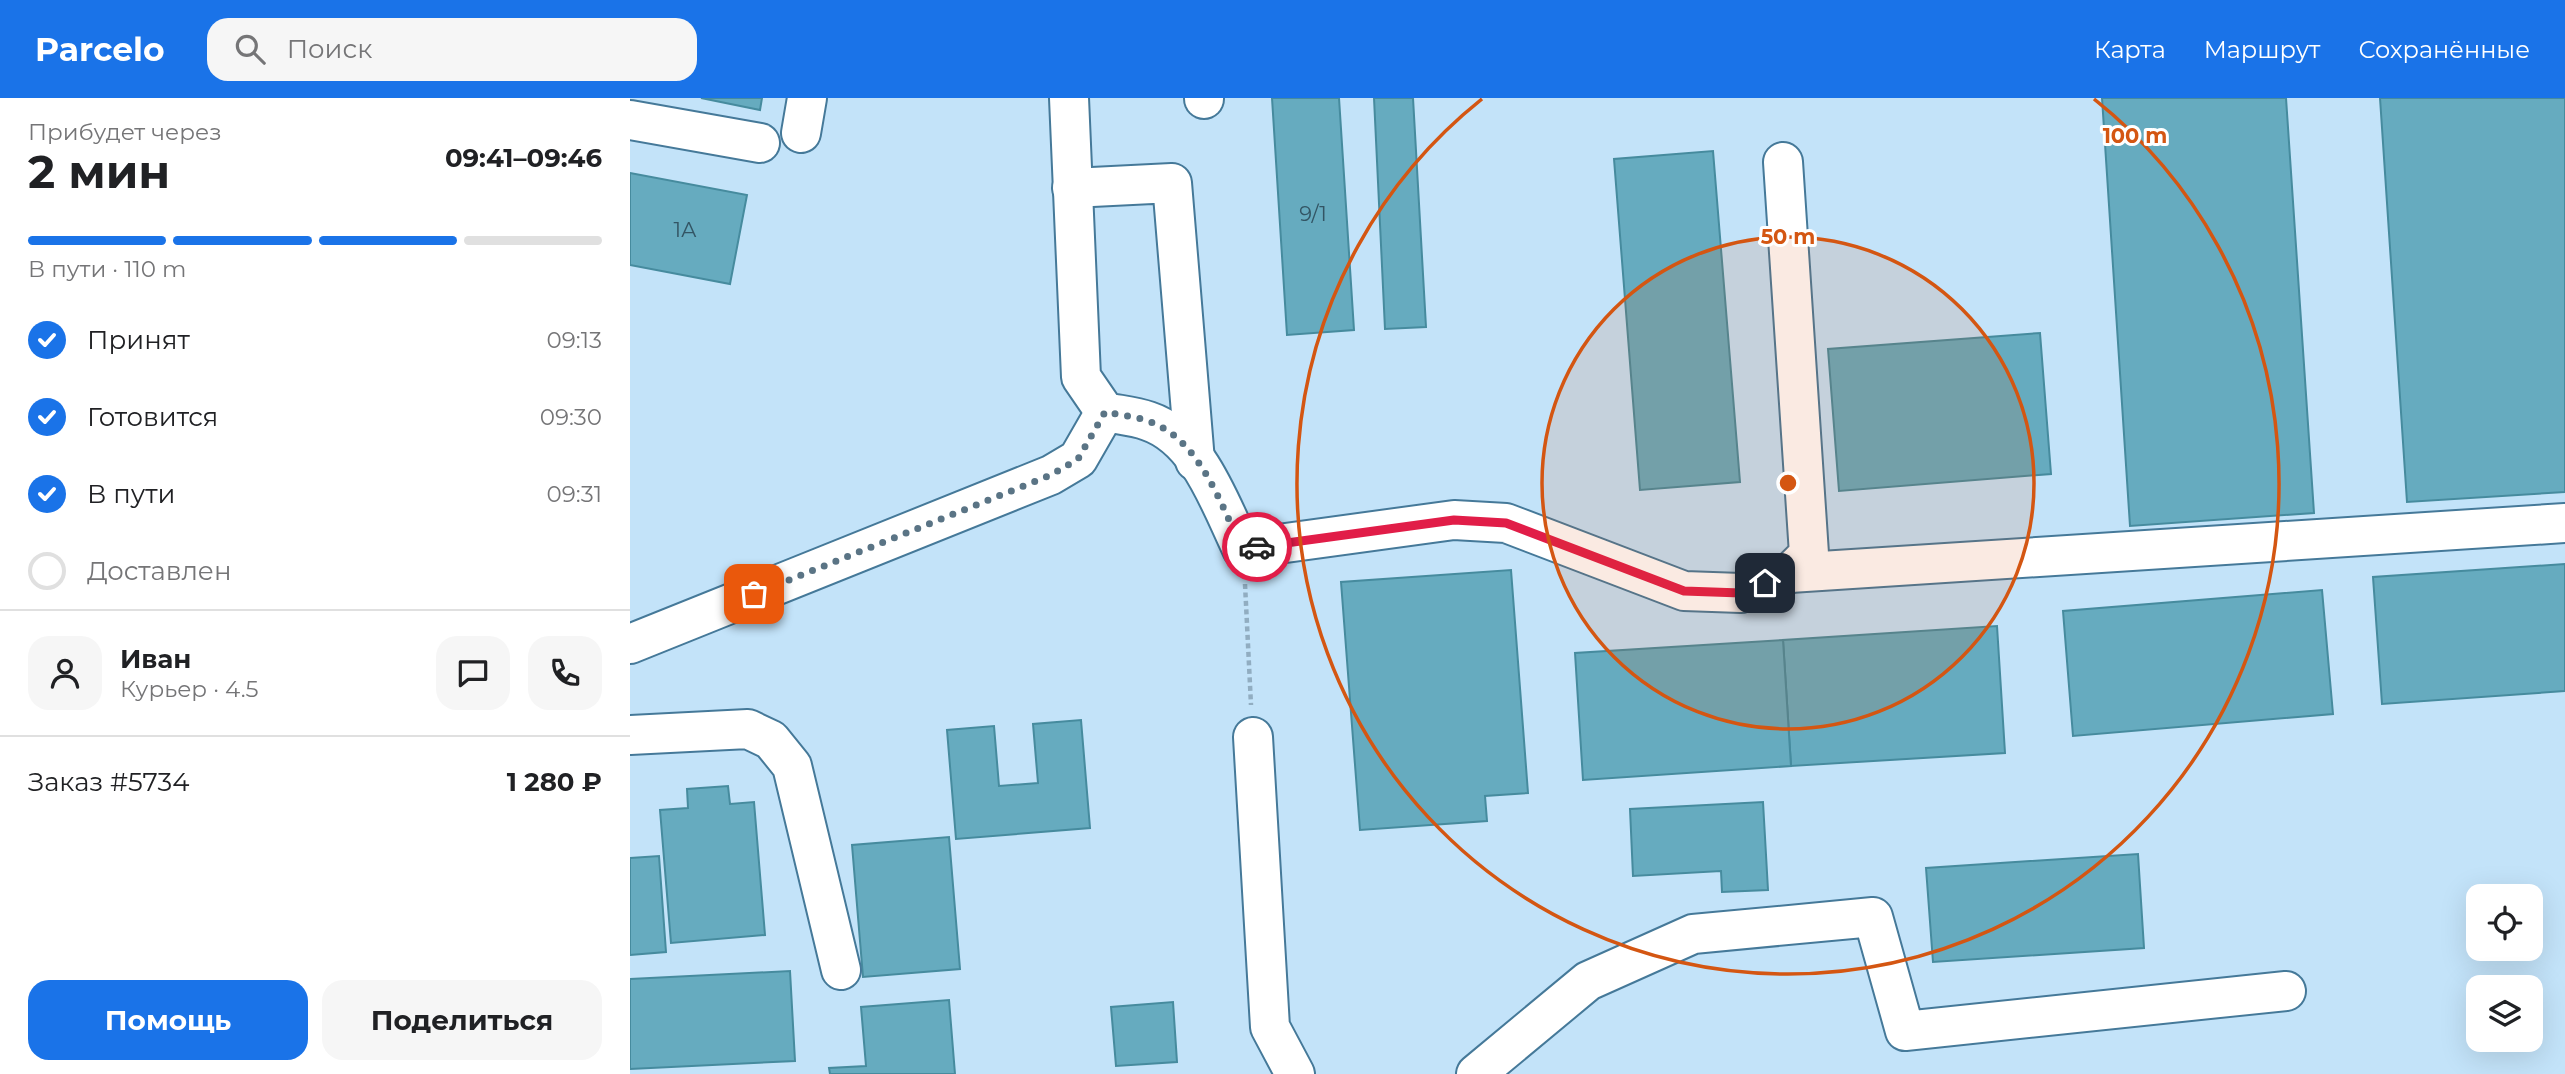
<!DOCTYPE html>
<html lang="ru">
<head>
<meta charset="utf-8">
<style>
  :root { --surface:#fff; --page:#f6f6f6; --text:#202124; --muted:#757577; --line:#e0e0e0; --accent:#1a73e8 }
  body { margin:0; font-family:Montserrat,sans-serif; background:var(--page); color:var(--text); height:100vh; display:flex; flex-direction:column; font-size:26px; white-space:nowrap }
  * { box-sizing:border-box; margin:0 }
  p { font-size:23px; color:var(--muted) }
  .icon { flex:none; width:38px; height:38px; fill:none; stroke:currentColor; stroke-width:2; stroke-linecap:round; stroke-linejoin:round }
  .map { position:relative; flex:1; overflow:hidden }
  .details { display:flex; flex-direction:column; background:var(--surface); width:630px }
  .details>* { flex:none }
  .tools { position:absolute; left:1836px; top:786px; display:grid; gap:14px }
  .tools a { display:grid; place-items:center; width:77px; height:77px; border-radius:14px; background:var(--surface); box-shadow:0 7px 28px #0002; font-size:35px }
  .pin { position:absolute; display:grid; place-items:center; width:60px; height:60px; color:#fff; margin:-30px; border-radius:14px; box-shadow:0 4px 10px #0006 }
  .courier { position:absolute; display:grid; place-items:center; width:70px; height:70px; margin:-35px; border:5px solid #e11d48; border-radius:50%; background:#fff; color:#222; box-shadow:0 2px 9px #0007 }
  .summary em { font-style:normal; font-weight:700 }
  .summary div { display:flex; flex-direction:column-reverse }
  .summary { display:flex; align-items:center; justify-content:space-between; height:119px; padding:0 28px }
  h1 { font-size:46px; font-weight:700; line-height:52px }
  .bar { display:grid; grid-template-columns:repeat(4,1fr); gap:10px 7px; align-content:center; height:84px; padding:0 28px }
  .bar i { height:9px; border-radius:5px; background:var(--line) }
  .bar .current { background:var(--accent) }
  .bar p { grid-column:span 4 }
  .line { display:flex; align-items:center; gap:18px; padding:0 28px; border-top:2px solid var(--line) }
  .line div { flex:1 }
  .round { display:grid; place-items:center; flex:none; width:74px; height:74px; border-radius:21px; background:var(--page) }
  ol { padding:0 28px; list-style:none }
  li { display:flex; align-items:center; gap:21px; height:77px }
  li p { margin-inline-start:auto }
  li .icon { padding:7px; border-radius:50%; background:var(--accent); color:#fff; stroke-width:4 }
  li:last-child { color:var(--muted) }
  li i { width:38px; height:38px; border:4px solid var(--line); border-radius:50% }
  .button { display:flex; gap:14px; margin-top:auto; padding:14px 28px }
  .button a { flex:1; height:80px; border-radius:21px; background:var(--accent); color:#fff; font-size:28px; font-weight:700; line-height:80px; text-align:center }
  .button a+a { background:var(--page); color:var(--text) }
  header { display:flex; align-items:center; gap:42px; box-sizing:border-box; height:98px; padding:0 35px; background:var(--accent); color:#fff }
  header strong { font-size:33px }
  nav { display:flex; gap:38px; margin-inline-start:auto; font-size:24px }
  .search { width:490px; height:63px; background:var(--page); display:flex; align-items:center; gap:18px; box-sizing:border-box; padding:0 24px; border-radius:21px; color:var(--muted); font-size:26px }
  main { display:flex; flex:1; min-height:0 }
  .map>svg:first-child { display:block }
  .building { fill:#66abbf; stroke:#468b9e; stroke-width:2 }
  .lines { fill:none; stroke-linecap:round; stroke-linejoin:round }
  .minor-casing { stroke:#457999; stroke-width:42 }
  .path { stroke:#91adc1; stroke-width:4.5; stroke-dasharray:5 3.5; stroke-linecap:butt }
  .minor { stroke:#fff; stroke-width:38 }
  .done { stroke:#5a7485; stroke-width:7; stroke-dasharray:0 12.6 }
  .route { stroke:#e11d48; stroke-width:9 }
  .ring { fill:none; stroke:#d45612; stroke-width:3.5 }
  .labels { text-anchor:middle; stroke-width:6; stroke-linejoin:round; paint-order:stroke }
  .number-label { font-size:21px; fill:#335564 }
  .centre { fill:#d45612; stroke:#fff; stroke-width:3.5 }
  .ring-label { font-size:21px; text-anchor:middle; font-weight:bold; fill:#d45612; stroke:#fff; stroke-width:6; stroke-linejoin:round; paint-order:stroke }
</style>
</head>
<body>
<header>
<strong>Parcelo</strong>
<div class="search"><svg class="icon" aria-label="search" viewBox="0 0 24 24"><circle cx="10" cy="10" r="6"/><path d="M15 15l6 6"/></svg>Поиск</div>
<nav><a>Карта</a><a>Маршрут</a><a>Сохранённые</a></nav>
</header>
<main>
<section class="details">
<div class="summary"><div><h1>2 мин</h1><p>Прибудет через</p></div><em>09:41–09:46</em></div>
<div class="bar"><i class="current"></i><i class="current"></i><i class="current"></i><i></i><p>В пути · 110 m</p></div>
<ol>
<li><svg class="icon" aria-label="check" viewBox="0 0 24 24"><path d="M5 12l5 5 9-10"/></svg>Принят<p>09:13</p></li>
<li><svg class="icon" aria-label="check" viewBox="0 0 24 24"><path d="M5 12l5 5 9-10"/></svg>Готовится<p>09:30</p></li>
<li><svg class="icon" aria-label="check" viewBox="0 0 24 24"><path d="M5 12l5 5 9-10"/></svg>В пути<p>09:31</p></li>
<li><i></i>Доставлен</li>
</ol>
<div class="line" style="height:126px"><a class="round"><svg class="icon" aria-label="person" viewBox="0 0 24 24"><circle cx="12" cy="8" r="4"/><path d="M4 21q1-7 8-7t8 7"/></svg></a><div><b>Иван</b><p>Курьер · 4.5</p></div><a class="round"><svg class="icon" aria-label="chat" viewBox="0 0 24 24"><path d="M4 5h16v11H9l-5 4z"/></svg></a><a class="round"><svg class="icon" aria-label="phone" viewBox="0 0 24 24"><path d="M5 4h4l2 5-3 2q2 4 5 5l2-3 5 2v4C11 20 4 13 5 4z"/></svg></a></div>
<div class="line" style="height:91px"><div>Заказ #5734</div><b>1 280 ₽</b></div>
<div class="button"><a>Помощь</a><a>Поделиться</a></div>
</section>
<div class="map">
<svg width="1935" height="976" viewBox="0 0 1935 976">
  <rect width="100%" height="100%" fill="#c3e3f9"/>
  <g class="building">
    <path d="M 71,0 L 132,0 L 130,12 Z"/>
    <path d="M 642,0 L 709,0 L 724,232 L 657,237 Z"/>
    <path d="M 744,0 L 783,0 L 796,229 L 755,231 Z"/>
    <path d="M 1472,0 L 1656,0 L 1684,415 L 1500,428 Z"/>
    <path d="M 1750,0 L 1935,0 L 1935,394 L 1777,404 Z"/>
    <path d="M 1083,53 L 1110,384 L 1010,392 L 984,61 Z"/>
    <path d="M 0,75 L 117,97 L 100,186 L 0,167 Z"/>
    <path d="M 1410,235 L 1421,376 L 1209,393 L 1198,251 Z"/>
    <path d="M 1935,466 L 1935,593 L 1752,606 L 1743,479 Z"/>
    <path d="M 881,472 L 898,695 L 855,698 L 857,723 L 730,732 L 711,484 Z"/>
    <path d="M 1692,492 L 1703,616 L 1443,638 L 1433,513 Z"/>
    <path d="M 1367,528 L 1375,655 L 1161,668 L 1153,542 Z"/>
    <path d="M 1153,542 L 1161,668 L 953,682 L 945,555 Z"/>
    <path d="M 451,622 L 460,730 L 326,741 L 317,632 L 364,628 L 369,688 L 408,685 L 403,626 Z"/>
    <path d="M 98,688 L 100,706 L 124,704 L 135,837 L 41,845 L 30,712 L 58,710 L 57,691 Z"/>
    <path d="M 1133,704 L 1138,792 L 1092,794 L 1091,773 L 1003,778 L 1000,711 Z"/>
    <path d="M 319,739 L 330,871 L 233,879 L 222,747 Z"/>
    <path d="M 1508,756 L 1514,850 L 1303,864 L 1296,770 Z"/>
    <path d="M 29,758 L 36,854 L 0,857 L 0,760 Z"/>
    <path d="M 160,873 L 165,963 L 0,971 L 0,881 Z"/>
    <path d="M 319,902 L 325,976 L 200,976 L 199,970 L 236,968 L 231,909 Z"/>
    <path d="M 543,904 L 547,964 L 486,968 L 481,909 Z"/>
  </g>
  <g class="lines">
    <defs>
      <g id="minor">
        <path d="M 439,0 L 451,279 L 475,314 C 489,317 504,318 518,323 C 569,340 590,406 612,451 L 824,422 L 876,425 L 1054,493 L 1111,495 L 1160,475 L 1179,456 L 1153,64"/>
        <path d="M 574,0 L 574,1"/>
        <path d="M 0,22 L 130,45"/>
        <path d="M 171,35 L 177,0"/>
        <path d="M 442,90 L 542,85 L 565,363"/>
        <path d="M 1160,475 L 1935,425"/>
        <path d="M 0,546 L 421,377 L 448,361 L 475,314"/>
        <path d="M 0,637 L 118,631 L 141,642 L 162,668 L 211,872"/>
        <path d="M 623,639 L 640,929 L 665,976"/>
        <path d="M 846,976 L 958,883 L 1063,836 L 1243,819 L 1275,933 L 1656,893"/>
      </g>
    </defs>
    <use href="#minor" class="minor-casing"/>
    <path class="path" d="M 615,486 L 621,607"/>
    <use href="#minor" class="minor"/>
  </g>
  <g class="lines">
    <path class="done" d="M 124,496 L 421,377 L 448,361 L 475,314 C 489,317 504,318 518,323 C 569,340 591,406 612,451 L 627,449"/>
    <path class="route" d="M 627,449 L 824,422 L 876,425 L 1054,493 L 1111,495 L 1135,485"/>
  </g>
  <circle cx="1158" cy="385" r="246" fill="#d45612" fill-opacity=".12"/>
  <g class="ring">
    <circle cx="1158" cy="385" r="246"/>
    <path d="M1464 1A491 491 0 1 1 852 1"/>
  </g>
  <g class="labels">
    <g class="number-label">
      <text x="683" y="123">9/1</text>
      <text x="55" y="139">1А</text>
    </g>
  </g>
  <circle cx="1158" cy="385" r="10" class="centre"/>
  <g class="ring-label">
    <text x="1505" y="45">100 m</text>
    <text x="1158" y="146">50 m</text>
  </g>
</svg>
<div class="tools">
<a><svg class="icon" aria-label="locate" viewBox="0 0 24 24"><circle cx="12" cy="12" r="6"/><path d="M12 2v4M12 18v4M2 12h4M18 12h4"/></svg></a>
<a><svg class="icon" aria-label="layers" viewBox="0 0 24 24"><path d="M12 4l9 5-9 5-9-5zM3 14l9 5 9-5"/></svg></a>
</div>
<div class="pin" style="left:124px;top:496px;background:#ea580c"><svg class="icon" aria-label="bag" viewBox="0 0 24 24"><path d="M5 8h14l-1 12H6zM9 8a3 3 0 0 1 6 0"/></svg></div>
<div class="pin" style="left:1135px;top:485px;background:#1f2937"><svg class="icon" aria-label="home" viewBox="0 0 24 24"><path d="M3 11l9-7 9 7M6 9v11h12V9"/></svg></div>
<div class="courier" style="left:627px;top:449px"><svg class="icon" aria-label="car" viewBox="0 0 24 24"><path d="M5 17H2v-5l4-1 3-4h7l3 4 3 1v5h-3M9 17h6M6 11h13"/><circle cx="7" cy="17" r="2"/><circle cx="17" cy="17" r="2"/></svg></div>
</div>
</main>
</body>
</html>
